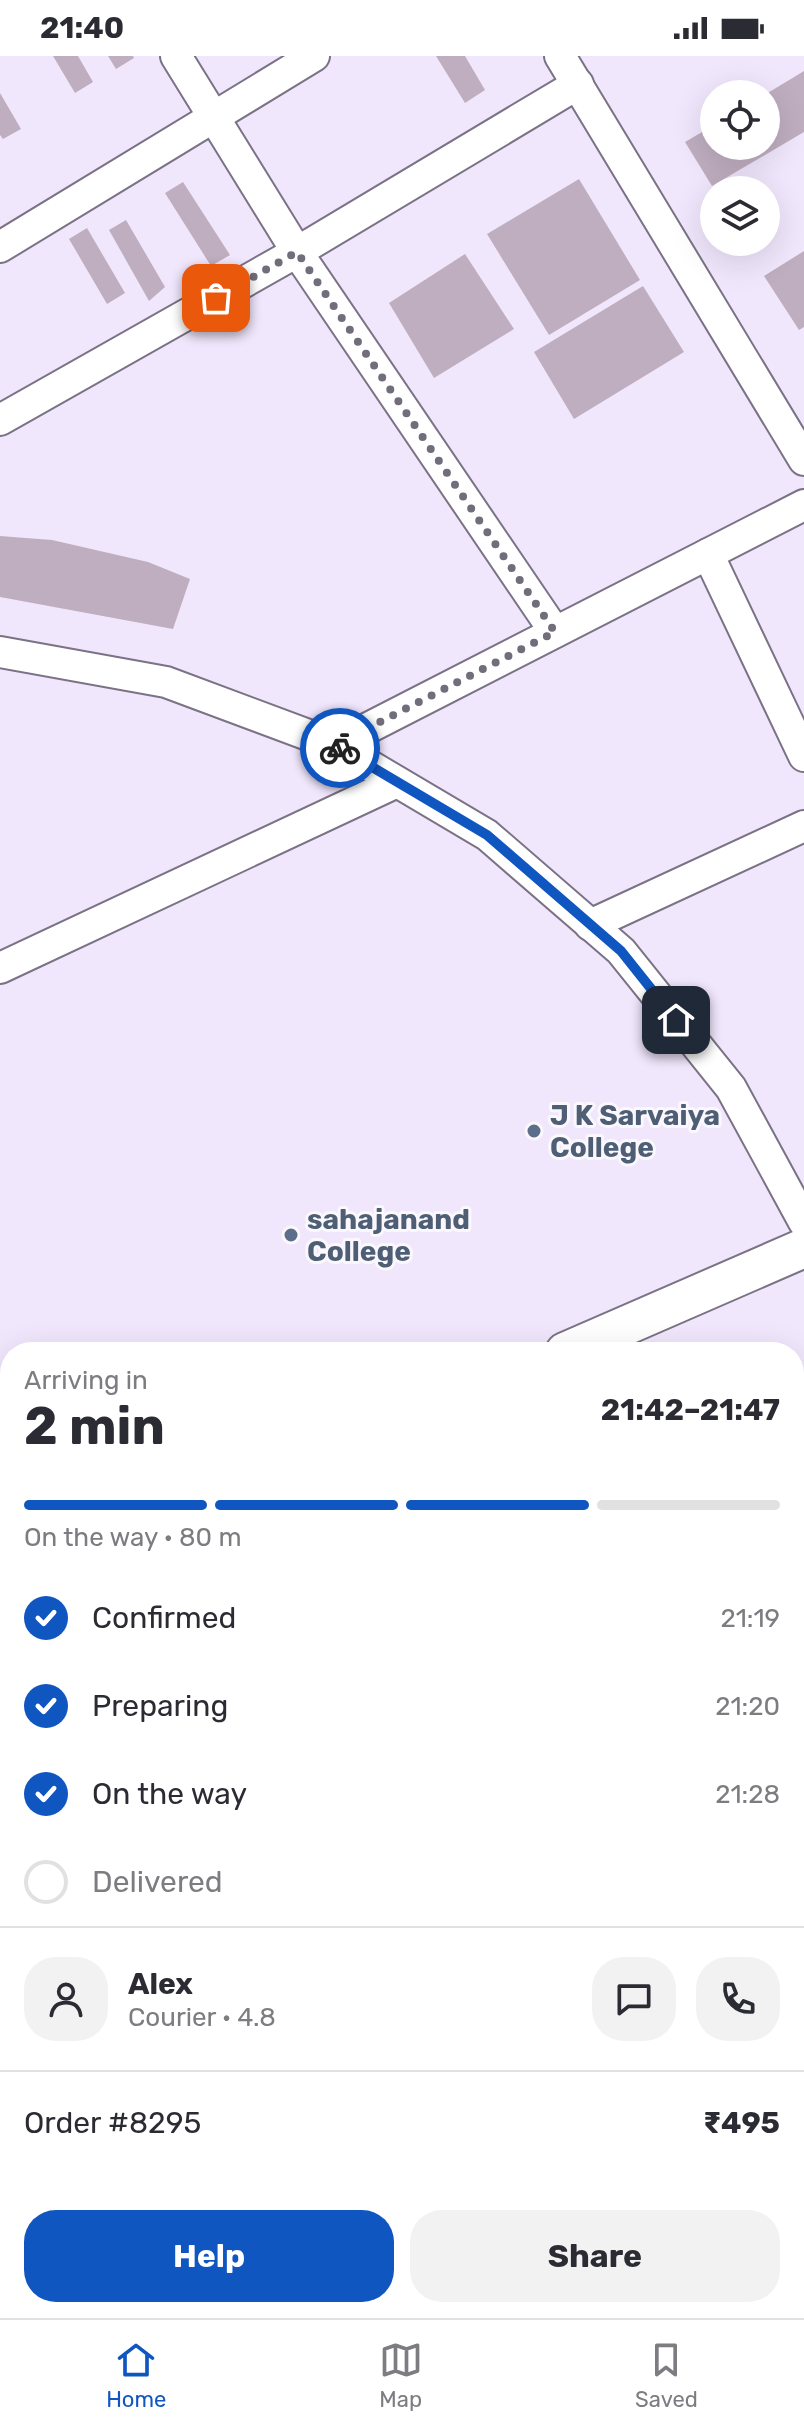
<!DOCTYPE html>
<html lang="en">
<head>
<meta charset="utf-8">
<style>
  :root { --surface:#fff; --page:#f2f2f3; --text:#2b2b33; --muted:#7c7c81; --line:#e1e1e2; --accent:#1056c1 }
  body { margin:0; font-family:Rubik,sans-serif; background:var(--page); color:var(--text); height:100vh; display:flex; flex-direction:column; font-size:30px; white-space:nowrap }
  * { box-sizing:border-box; margin:0 }
  p { font-size:26px; color:var(--muted) }
  .icon { flex:none; width:44px; height:44px; fill:none; stroke:currentColor; stroke-width:2; stroke-linecap:round; stroke-linejoin:round }
  .map { position:relative; flex:1; overflow:hidden }
  .drawer { position:absolute; left:0px; top:1286px; width:804px; height:976px; display:flex; flex-direction:column; background:var(--surface); border-radius:32px 32px 0 0; box-shadow:0 8px 32px #0002 }
  .drawer>* { flex:none }
  .buttons { position:absolute; left:700px; top:24px; display:grid; gap:16px }
  .buttons a { display:grid; place-items:center; width:80px; height:80px; border-radius:50%; background:var(--surface); box-shadow:0 8px 32px #0002; font-size:40px }
  .pin { position:absolute; display:grid; place-items:center; width:68px; height:68px; color:#fff; margin:-34px; border-radius:16px; box-shadow:0 4px 12px #0006 }
  .courier { position:absolute; display:grid; place-items:center; width:80px; height:80px; margin:-40px; border:6px solid #1056c1; border-radius:50%; background:#fff; color:#222; box-shadow:0 2px 10px #0007 }
  .summary em { font-style:normal; font-weight:700 }
  .summary div { display:flex; flex-direction:column-reverse }
  .summary { display:flex; align-items:center; justify-content:space-between; height:136px; padding:0 24px }
  h1 { font-size:52px; font-weight:700; line-height:60px }
  .bar { display:grid; grid-template-columns:repeat(4,1fr); gap:12px 8px; align-content:center; height:96px; padding:0 24px }
  .bar i { height:10px; border-radius:6px; background:var(--line) }
  .bar .selected { background:var(--accent) }
  .bar p { grid-column:span 4 }
  .line { display:flex; align-items:center; gap:20px; padding:0 24px; border-top:2px solid var(--line) }
  .line div { flex:1 }
  .round { display:grid; place-items:center; flex:none; width:84px; height:84px; border-radius:32px; background:var(--page) }
  ol { padding:0 24px; list-style:none }
  li { display:flex; align-items:center; gap:24px; height:88px }
  li p { margin-inline-start:auto }
  li .icon { padding:8px; border-radius:50%; background:var(--accent); color:#fff; stroke-width:4 }
  li:last-child { color:var(--muted) }
  li i { width:44px; height:44px; border:4px solid var(--line); border-radius:50% }
  .primary-button { display:flex; gap:16px; margin-top:auto; padding:16px 24px }
  .primary-button a { flex:1; height:92px; border-radius:32px; background:var(--accent); color:#fff; font-size:32px; font-weight:700; line-height:92px; text-align:center }
  .primary-button a+a { background:var(--page); color:var(--text) }
  .status { display:flex; justify-content:space-between; align-items:center; height:56px; padding:0 40px; background:var(--surface); direction:ltr }
  .status svg { height:22px; fill:currentColor }
  .tabs { display:flex; justify-content:space-around; align-items:center; height:112px; border-top:2px solid var(--line); background:var(--surface); font-size:22px; color:var(--muted) }
  .tabs a { display:grid; justify-items:center; gap:4px }
  .tabs .selected { color:var(--accent) }
  .map>svg:first-child { display:block }
  .building { fill:#bfaec0 }
  .lines { fill:none; stroke-linecap:round; stroke-linejoin:round }
  .minor-casing { stroke:#7b7285; stroke-width:34 }
  .tertiary-casing { stroke:#7b7285; stroke-width:42 }
  .minor { stroke:#fff; stroke-width:30 }
  .tertiary { stroke:#fff; stroke-width:38 }
  .done { stroke:#726d7a; stroke-width:8; stroke-dasharray:0 14.4 }
  .route { stroke:#1056c1; stroke-width:10 }
  .service-dot { fill:#5c6f8a; stroke:#faf8fc; stroke-width:3 }
  .labels { text-anchor:middle; stroke-width:6; stroke-linejoin:round; paint-order:stroke }
  .service-label { font-size:28px; font-weight:bold; fill:#4e5e75; stroke:#faf8fc; text-anchor:start }
</style>
</head>
<body>
<div class="status"><b>21:40</b><svg viewBox="0 0 49 12"><path d="M0 12V9h3v3zM5 12V6h3v6zM10 12V3h3v9zM15 12V0h3v12zM26 1h20v11H26zM47 4h2v5h-2z"/></svg></div>
<div class="map">
<svg width="804" height="2262" viewBox="0 0 804 2262">
  <rect width="100%" height="100%" fill="#f1e7fd"/>
  <g class="building">
    <path d="M 53,0 L 78,0 L 93,26 L 75,37 Z"/>
    <path d="M 108,0 L 133,0 L 134,2 L 116,13 Z"/>
    <path d="M 436,0 L 465,0 L 485,34 L 465,47 Z"/>
    <path d="M 804,15 L 804,76 L 712,130 L 685,86 L 714,69 L 714,90 L 766,90 L 766,38 Z"/>
    <path d="M 0,37 L 21,73 L 3,83 L 0,79 Z"/>
    <path d="M 579,123 L 640,224 L 549,279 L 487,178 Z"/>
    <path d="M 183,126 L 230,199 L 211,210 L 165,137 Z"/>
    <path d="M 126,164 L 165,231 L 149,245 L 109,174 Z"/>
    <path d="M 87,172 L 125,237 L 107,248 L 69,183 Z"/>
    <path d="M 804,195 L 804,271 L 799,274 L 764,220 Z"/>
    <path d="M 465,198 L 514,273 L 434,322 L 389,247 Z"/>
    <path d="M 643,230 L 684,296 L 574,363 L 534,296 Z"/>
    <path d="M 0,480 L 52,484 L 148,506 L 190,523 L 173,573 L 0,541 Z"/>
  </g>
  <g class="lines">
    <defs>
      <g id="minor">
        <path d="M 176,0 L 297,196 L 555,576"/>
        <path d="M 560,0 L 804,404"/>
        <path d="M 0,191 L 314,0"/>
        <path d="M 0,364 L 297,196 L 578,28"/>
        <path d="M 708,498 L 804,700"/>
        <path d="M 0,596 L 166,626 L 335,689 L 487,779 L 621,895 L 731,1032 L 804,1166"/>
        <path d="M 335,689 L 804,449"/>
        <path d="M 590,869 L 804,770"/>
        <path d="M 0,912 L 397,726"/>
        <path d="M 794,2026 L 804,2006"/>
        <path d="M 631,2262 L 639,2252"/>
      </g>
      <g id="tertiary">
        <path d="M 565,1296 L 804,1192"/>
        <path d="M 0,1354 L 10,1357"/>
        <path d="M 0,1808 L 10,1804"/>
        <path d="M 401,2252 L 408,2262"/>
      </g>
    </defs>
    <use href="#minor" class="minor-casing"/>
    <use href="#tertiary" class="tertiary-casing"/>
    <use href="#minor" class="minor"/>
    <use href="#tertiary" class="tertiary"/>
  </g>
  <g class="lines">
    <path class="done" d="M 216,242 L 297,196 L 555,576 L 335,689 L 340,692"/>
    <path class="route" d="M 340,692 L 487,779 L 621,895 L 676,964"/>
  </g>
  <g class="service-dot">
    <circle cx="534" cy="1075" r="8"/>
    <circle cx="291" cy="1179" r="8"/>
  </g>
  <g class="labels">
    <g class="service-label">
      <text x="550" y="1069">J K Sarvaiya<tspan x="550" dy="32">College</tspan></text>
      <text x="307" y="1173">sahajanand<tspan x="307" dy="32">College</tspan></text>
    </g>
  </g>
</svg>
<div class="buttons">
<a><svg class="icon" aria-label="locate" viewBox="0 0 24 24"><circle cx="12" cy="12" r="6"/><path d="M12 2v4M12 18v4M2 12h4M18 12h4"/></svg></a>
<a><svg class="icon" aria-label="layers" viewBox="0 0 24 24"><path d="M12 4l9 5-9 5-9-5zM3 14l9 5 9-5"/></svg></a>
</div>
<div class="pin" style="left:216px;top:242px;background:#ea580c"><svg class="icon" aria-label="bag" viewBox="0 0 24 24"><path d="M5 8h14l-1 12H6zM9 8a3 3 0 0 1 6 0"/></svg></div>
<div class="pin" style="left:676px;top:964px;background:#1f2937"><svg class="icon" aria-label="home" viewBox="0 0 24 24"><path d="M3 11l9-7 9 7M6 9v11h12V9"/></svg></div>
<div class="courier" style="left:340px;top:692px"><svg class="icon" aria-label="bike" viewBox="0 0 24 24"><circle cx="6" cy="16" r="4"/><circle cx="18" cy="16" r="4"/><path d="M6 16l4-8h5l3 8M10 8l3 8H6M13 5h3"/></svg></div>
<section class="drawer">
<div class="summary"><div><h1>2 min</h1><p>Arriving in</p></div><em>21:42–21:47</em></div>
<div class="bar"><i class="selected"></i><i class="selected"></i><i class="selected"></i><i></i><p>On the way · 80 m</p></div>
<ol>
<li><svg class="icon" aria-label="check" viewBox="0 0 24 24"><path d="M5 12l5 5 9-10"/></svg>Confirmed<p>21:19</p></li>
<li><svg class="icon" aria-label="check" viewBox="0 0 24 24"><path d="M5 12l5 5 9-10"/></svg>Preparing<p>21:20</p></li>
<li><svg class="icon" aria-label="check" viewBox="0 0 24 24"><path d="M5 12l5 5 9-10"/></svg>On the way<p>21:28</p></li>
<li><i></i>Delivered</li>
</ol>
<div class="line" style="height:144px"><a class="round"><svg class="icon" aria-label="person" viewBox="0 0 24 24"><circle cx="12" cy="8" r="4"/><path d="M4 21q1-7 8-7t8 7"/></svg></a><div><b>Alex</b><p>Courier · 4.8</p></div><a class="round"><svg class="icon" aria-label="chat" viewBox="0 0 24 24"><path d="M4 5h16v11H9l-5 4z"/></svg></a><a class="round"><svg class="icon" aria-label="phone" viewBox="0 0 24 24"><path d="M5 4h4l2 5-3 2q2 4 5 5l2-3 5 2v4C11 20 4 13 5 4z"/></svg></a></div>
<div class="line" style="height:104px"><div>Order #8295</div><b>₹495</b></div>
<div class="primary-button"><a>Help</a><a>Share</a></div>
</section>
</div>
<nav class="tabs">
<a class="selected"><svg class="icon" aria-label="home" viewBox="0 0 24 24"><path d="M3 11l9-7 9 7M6 9v11h12V9"/></svg>Home</a>
<a><svg class="icon" aria-label="map" viewBox="0 0 24 24"><path d="M3 6l6-2 6 2 6-2v14l-6 2-6-2-6 2zM9 4v14M15 6v14"/></svg>Map</a>
<a><svg class="icon" aria-label="saved" viewBox="0 0 24 24"><path d="M7 4h10v16l-5-4-5 4z"/></svg>Saved</a>
</nav>
</body>
</html>
